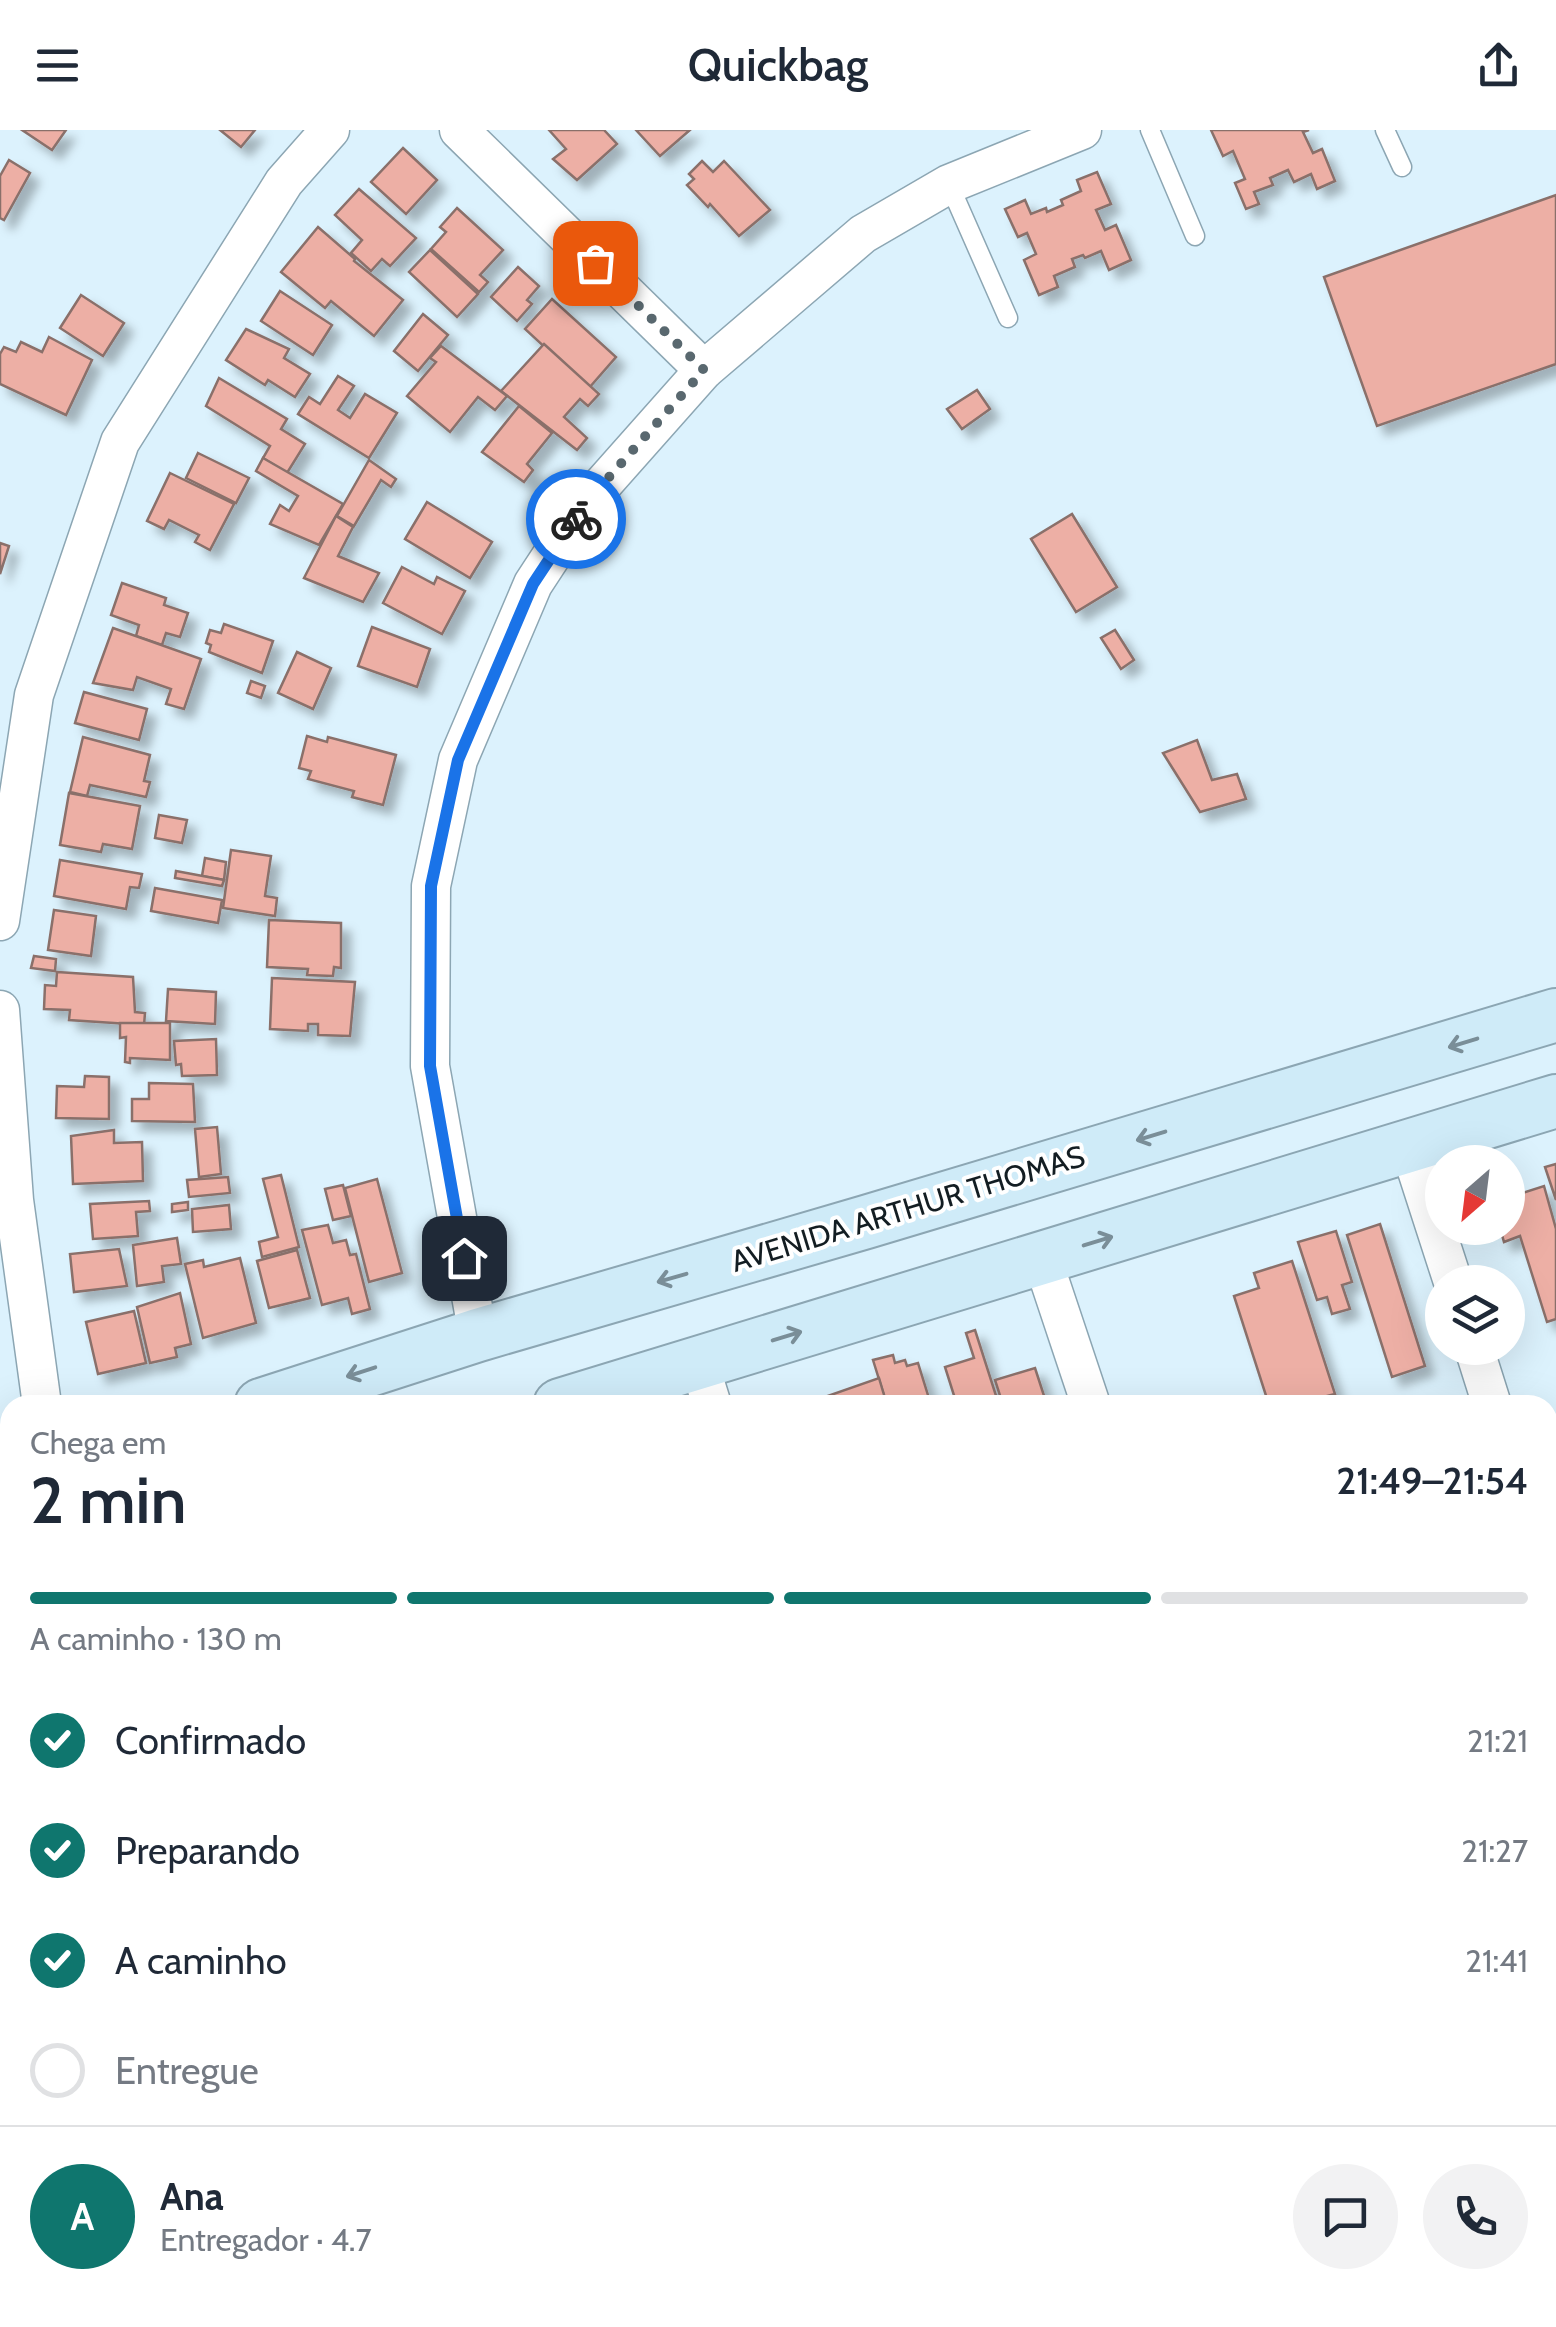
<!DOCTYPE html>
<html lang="pt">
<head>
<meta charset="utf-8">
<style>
  :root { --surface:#fff; --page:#f2f2f3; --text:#1f2937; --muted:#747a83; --line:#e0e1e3; --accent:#0f766e }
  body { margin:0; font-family:Cabin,sans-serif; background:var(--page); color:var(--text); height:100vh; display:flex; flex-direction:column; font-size:38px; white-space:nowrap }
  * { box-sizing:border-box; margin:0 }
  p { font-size:32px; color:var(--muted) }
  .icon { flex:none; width:55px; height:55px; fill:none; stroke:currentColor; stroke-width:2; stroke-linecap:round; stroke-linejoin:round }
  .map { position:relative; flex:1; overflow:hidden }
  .sheet { position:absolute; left:0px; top:1265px; width:1558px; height:932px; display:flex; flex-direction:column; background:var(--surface); border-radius:30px 30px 0 0; box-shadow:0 10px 40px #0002 }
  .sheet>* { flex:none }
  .needle { width:65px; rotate:208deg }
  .tools { position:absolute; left:1425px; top:1015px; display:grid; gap:20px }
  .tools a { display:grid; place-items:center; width:100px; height:100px; border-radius:50%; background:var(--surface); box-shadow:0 10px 40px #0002; font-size:50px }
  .pin { position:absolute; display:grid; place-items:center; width:85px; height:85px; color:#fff; margin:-42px; border-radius:20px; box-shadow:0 5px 15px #0006 }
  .courier { position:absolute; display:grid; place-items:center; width:100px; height:100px; margin:-50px; border:8px solid #1a73e8; border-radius:50%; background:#fff; color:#222; box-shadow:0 2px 12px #0007 }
  .summary em { font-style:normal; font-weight:600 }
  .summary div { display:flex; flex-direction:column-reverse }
  .summary { display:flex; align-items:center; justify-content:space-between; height:170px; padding:0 30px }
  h1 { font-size:65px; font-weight:600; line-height:75px }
  .bar { display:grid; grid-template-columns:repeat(4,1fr); gap:15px 10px; align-content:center; height:120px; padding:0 30px }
  .bar i { height:12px; border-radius:8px; background:var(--line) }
  .bar .active { background:var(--accent) }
  .bar p { grid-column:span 4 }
  .line { display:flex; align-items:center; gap:25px; padding:0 30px; border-top:2px solid var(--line) }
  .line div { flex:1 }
  .round { display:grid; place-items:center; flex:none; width:105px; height:105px; border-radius:52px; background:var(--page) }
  ol { padding:0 30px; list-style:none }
  li { display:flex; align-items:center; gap:30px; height:110px }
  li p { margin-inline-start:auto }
  li .icon { padding:10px; border-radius:50%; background:var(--accent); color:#fff; stroke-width:4 }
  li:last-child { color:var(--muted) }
  li i { width:55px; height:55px; border:5px solid var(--line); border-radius:50% }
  header { display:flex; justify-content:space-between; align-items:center; height:130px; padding:0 30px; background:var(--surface); font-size:45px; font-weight:600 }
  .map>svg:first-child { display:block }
  .building { fill:#edafa5; stroke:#8a706b; stroke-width:2.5; filter:url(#shadow) }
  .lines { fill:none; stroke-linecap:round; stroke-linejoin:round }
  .service-casing { stroke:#8ca6b3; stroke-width:21 }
  .minor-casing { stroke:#8ca6b3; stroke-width:41 }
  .secondary-casing { stroke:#8ca6b3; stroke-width:56 }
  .service { stroke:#fff; stroke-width:18 }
  .minor { stroke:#fff; stroke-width:38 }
  .secondary { stroke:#cfebf8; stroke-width:52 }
  .oneway { stroke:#7a8e98 }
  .done { stroke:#59686f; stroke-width:10; stroke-dasharray:0 18 }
  .route { stroke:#1a73e8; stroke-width:12 }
  .labels { text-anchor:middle; stroke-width:8; stroke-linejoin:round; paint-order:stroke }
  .street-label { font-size:30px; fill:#131d22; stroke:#fff }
</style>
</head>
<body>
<header><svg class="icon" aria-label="menu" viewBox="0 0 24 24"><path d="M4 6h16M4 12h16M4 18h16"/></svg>Quickbag<svg class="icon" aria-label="share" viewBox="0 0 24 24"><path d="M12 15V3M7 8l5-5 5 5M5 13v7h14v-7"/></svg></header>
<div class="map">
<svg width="1556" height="2197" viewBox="0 0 1556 2197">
  <defs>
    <filter id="shadow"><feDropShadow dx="9" dy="9" stdDeviation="5" flood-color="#0004"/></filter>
  </defs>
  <rect width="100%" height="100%" fill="#dcf2fd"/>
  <g class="building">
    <path d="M 22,0 L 66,0 L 52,20 Z"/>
    <path d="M 220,0 L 255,0 L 241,17 Z"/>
    <path d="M 549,0 L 604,0 L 617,14 L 577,50 L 553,29 L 566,19 Z"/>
    <path d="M 636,0 L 690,0 L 660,26 Z"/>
    <path d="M 1211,0 L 1309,0 L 1303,2 L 1313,23 L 1322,19 L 1335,51 L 1317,59 L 1311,44 L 1294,52 L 1288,40 L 1270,48 L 1273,55 L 1254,62 L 1259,74 L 1246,79 L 1235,53 L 1245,49 L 1233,21 L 1223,26 Z"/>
    <path d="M 403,18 L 437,50 L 406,84 L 371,52 Z"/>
    <path d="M 9,30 L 30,43 L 4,90 L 0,88 L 0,46 Z"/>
    <path d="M 702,31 L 713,42 L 724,31 L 770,80 L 739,106 L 710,74 L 708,77 L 687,55 L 694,49 L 689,44 Z"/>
    <path d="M 1097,42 L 1111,74 L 1096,80 L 1105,100 L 1116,95 L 1131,130 L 1109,140 L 1101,121 L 1085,128 L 1083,125 L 1072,129 L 1075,137 L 1054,146 L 1058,157 L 1039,165 L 1024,130 L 1036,124 L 1027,103 L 1018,107 L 1005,79 L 1025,70 L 1031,84 L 1046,78 L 1047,82 L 1063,75 L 1061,70 L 1081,61 L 1077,50 Z"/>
    <path d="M 359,59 L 416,108 L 390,136 L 382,129 L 371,141 L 351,123 L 362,110 L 335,85 Z"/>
    <path d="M 1556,65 L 1556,234 L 1377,296 L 1324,147 Z"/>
    <path d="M 457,78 L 503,120 L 480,145 L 488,152 L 479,162 L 431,119 L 446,102 L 440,97 Z"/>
    <path d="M 318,97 L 355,129 L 354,131 L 403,170 L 374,206 L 331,171 L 325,178 L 281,142 Z"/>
    <path d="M 430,120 L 478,164 L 457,187 L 409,142 Z"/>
    <path d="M 518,137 L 539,156 L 527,170 L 532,174 L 517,191 L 491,167 Z"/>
    <path d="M 280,161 L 332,195 L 313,225 L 261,191 Z"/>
    <path d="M 81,165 L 124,193 L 103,226 L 60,198 Z"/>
    <path d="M 552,169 L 616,227 L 589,258 L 525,199 Z"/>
    <path d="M 423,184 L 448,205 L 418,241 L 394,221 Z"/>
    <path d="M 246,199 L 289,219 L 284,228 L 310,244 L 295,267 L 268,250 L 265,255 L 226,230 Z"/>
    <path d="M 49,207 L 92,230 L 66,285 L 0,254 L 0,224 L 4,217 L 16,222 L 21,212 L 42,222 Z"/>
    <path d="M 544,214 L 599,264 L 588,276 L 580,269 L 564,287 L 587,308 L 577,320 L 501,261 Z"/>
    <path d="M 441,216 L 507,266 L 495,280 L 478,267 L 450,302 L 407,266 L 436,232 L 430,228 Z"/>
    <path d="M 338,246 L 354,256 L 338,280 L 350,288 L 365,264 L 397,283 L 369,328 L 298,284 L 309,267 L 320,274 Z"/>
    <path d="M 219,248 L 287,289 L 281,299 L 305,314 L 287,343 L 263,328 L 270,316 L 206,276 Z"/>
    <path d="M 977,260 L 990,279 L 962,299 L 947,279 Z"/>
    <path d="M 519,276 L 552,303 L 527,334 L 533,340 L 524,352 L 482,322 Z"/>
    <path d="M 198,323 L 249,348 L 236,373 L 186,348 Z"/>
    <path d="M 263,328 L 343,374 L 319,415 L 270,394 L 280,375 L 289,381 L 298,366 L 256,341 Z"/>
    <path d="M 369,330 L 396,349 L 391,357 L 381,350 L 354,396 L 337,386 Z"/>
    <path d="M 170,343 L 234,374 L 210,420 L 195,412 L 199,405 L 169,390 L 164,399 L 147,391 Z"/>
    <path d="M 427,372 L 492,412 L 470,448 L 405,409 Z"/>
    <path d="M 1072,384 L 1117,457 L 1076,482 L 1031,409 Z"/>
    <path d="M 336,386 L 353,397 L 338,426 L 379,443 L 363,472 L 304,448 Z"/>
    <path d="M 0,413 L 9,416 L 0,444 Z"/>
    <path d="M 402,437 L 434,454 L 437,447 L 465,461 L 442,504 L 383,473 Z"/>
    <path d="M 122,453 L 166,468 L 164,475 L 188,483 L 180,507 L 166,503 L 162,515 L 136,506 L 139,495 L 111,485 Z"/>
    <path d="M 224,494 L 273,511 L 262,543 L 209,522 L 211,515 L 206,513 L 210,500 L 221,503 Z"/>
    <path d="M 372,497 L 430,519 L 417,557 L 358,536 Z"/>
    <path d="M 113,498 L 201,529 L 184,579 L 166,574 L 171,559 L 137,547 L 133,560 L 93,553 Z"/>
    <path d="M 1115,500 L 1134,530 L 1121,539 L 1101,508 Z"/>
    <path d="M 297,522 L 331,538 L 313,579 L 278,563 Z"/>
    <path d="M 251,551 L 265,556 L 261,568 L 247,563 Z"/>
    <path d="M 84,562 L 147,579 L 139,610 L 75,593 Z"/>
    <path d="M 307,606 L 327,612 L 328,607 L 396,625 L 383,675 L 352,667 L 354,661 L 308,649 L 311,641 L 299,638 Z"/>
    <path d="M 83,607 L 150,625 L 144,651 L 150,652 L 146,667 L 90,655 L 87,666 L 70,662 Z"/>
    <path d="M 1197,610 L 1212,650 L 1237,644 L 1246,669 L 1200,682 L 1163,623 Z"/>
    <path d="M 69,663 L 140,676 L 132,719 L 103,714 L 101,722 L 60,715 Z"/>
    <path d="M 159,685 L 187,690 L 182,713 L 155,708 Z"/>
    <path d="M 231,720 L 271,726 L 265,766 L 277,768 L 275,786 L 223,778 Z"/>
    <path d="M 205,728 L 226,732 L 224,750 L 202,746 Z"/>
    <path d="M 60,730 L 142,744 L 139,758 L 130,757 L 126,779 L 54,766 Z"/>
    <path d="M 176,741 L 224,750 L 222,756 L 175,748 Z"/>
    <path d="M 155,758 L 222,770 L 218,793 L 151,781 Z"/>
    <path d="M 54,780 L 96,786 L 91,826 L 48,820 Z"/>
    <path d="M 269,790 L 341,793 L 341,838 L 334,837 L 333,846 L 307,845 L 308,839 L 267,837 Z"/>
    <path d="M 34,826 L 56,829 L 55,841 L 31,838 Z"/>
    <path d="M 57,842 L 133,847 L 135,882 L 145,883 L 144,895 L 69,890 L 70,880 L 44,879 L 45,855 L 56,856 Z"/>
    <path d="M 272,848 L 355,852 L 350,906 L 318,905 L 318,894 L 308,894 L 308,901 L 270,899 Z"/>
    <path d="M 168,859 L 216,862 L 215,894 L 166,891 Z"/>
    <path d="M 120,893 L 170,893 L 170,930 L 130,928 L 130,933 L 125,932 L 126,907 L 120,908 Z"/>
    <path d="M 216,909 L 217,945 L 182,946 L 181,934 L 176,935 L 174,911 Z"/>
    <path d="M 85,946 L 109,947 L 109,989 L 56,988 L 57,956 L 84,957 Z"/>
    <path d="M 149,953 L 193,954 L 195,992 L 132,991 L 132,969 L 149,969 Z"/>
    <path d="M 217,997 L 221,1044 L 199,1047 L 195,999 Z"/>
    <path d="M 114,1000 L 114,1013 L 142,1012 L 143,1051 L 73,1054 L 71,1006 Z"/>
    <path d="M 1556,1034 L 1556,1070 L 1545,1037 Z"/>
    <path d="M 281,1045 L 299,1117 L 262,1127 L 259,1112 L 278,1107 L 263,1049 Z"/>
    <path d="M 228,1047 L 230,1063 L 189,1067 L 187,1050 Z"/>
    <path d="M 377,1049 L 402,1143 L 369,1152 L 345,1058 Z"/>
    <path d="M 343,1055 L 351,1086 L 333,1090 L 325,1059 Z"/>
    <path d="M 1544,1056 L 1556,1099 L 1556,1189 L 1547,1192 L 1520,1106 L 1504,1112 L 1500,1098 L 1508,1098 L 1508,1086 L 1519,1083 L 1513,1066 Z"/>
    <path d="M 149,1071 L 150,1081 L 136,1082 L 138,1106 L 93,1109 L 90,1074 Z"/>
    <path d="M 188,1072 L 188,1080 L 172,1082 L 172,1074 Z"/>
    <path d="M 229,1075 L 231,1099 L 193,1102 L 192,1079 Z"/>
    <path d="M 1380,1094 L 1425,1236 L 1392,1247 L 1347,1105 Z"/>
    <path d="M 328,1095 L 333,1113 L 346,1110 L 350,1125 L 356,1124 L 370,1179 L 352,1184 L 348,1168 L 322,1175 L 302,1100 Z"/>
    <path d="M 1336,1101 L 1352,1152 L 1342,1155 L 1350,1179 L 1332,1184 L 1327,1167 L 1317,1170 L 1298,1112 Z"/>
    <path d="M 177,1108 L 181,1134 L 162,1136 L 164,1152 L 137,1156 L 133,1115 Z"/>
    <path d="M 119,1119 L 127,1156 L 74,1162 L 70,1124 Z"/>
    <path d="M 297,1120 L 310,1168 L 269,1178 L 257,1131 Z"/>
    <path d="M 240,1128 L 256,1193 L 203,1208 L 185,1134 L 203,1130 L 204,1137 Z"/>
    <path d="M 1292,1131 L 1335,1264 L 1312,1270 L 1313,1275 L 1269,1275 L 1234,1166 L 1259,1158 L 1254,1143 Z"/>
    <path d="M 180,1163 L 191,1214 L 175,1218 L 177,1227 L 150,1233 L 137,1177 Z"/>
    <path d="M 134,1181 L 146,1233 L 98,1244 L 86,1192 Z"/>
    <path d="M 975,1200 L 999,1275 L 957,1275 L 945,1237 L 974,1228 L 966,1203 Z"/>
    <path d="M 893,1225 L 895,1233 L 905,1230 L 907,1236 L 918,1233 L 931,1275 L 887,1275 L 873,1230 Z"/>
    <path d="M 1035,1238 L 1047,1275 L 1003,1275 L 995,1250 Z"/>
    <path d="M 879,1248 L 887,1275 L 821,1275 L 819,1269 Z"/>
    <path d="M 1548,1634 L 1550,1634 L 1556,1652 L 1556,1696 L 1548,1698 Z"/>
    <path d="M 1556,1708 L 1556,1767 L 1548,1770 L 1548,1711 Z"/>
    <path d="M 7,1750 L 10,1761 L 10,1816 L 0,1819 L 0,1752 Z"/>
    <path d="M 1556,1797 L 1556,1841 L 1548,1844 L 1548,1799 Z"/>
    <path d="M 10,1822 L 10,1862 L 0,1865 L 0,1825 Z"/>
    <path d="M 10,1974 L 10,2036 L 0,2039 L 0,1978 Z"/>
    <path d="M 1556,2006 L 1556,2054 L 1548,2057 L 1548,2039 L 1556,2037 L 1548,2009 Z"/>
    <path d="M 0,2060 L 10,2089 L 10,2110 L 0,2114 Z"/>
    <path d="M 1548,2099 L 1556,2124 L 1556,2130 L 1548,2132 Z"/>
    <path d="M 1556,2144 L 1556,2163 L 1549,2165 L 1548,2147 Z"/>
    <path d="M 10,2184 L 15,2197 L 0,2197 L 0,2187 Z"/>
    <path d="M 14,2188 L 40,2188 L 43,2197 L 17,2197 Z"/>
    <path d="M 47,2188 L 137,2188 L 140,2197 L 50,2197 Z"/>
    <path d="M 282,2188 L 362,2188 L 365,2197 L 285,2197 Z"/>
    <path d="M 410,2188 L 469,2188 L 442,2197 L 413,2197 Z"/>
    <path d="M 701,2188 L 717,2188 L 720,2197 L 681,2197 L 680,2194 Z"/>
    <path d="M 772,2188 L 803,2188 L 806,2197 L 775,2197 Z"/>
    <path d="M 831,2188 L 901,2188 L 876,2197 L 834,2197 Z"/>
    <path d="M 1070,2188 L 1149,2188 L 1152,2195 L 1133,2197 L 1131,2192 L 1114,2197 L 1073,2197 Z"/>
    <path d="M 1194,2188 L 1233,2188 L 1227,2190 L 1229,2197 L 1197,2197 Z"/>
    <path d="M 1512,2188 L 1547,2188 L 1550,2197 L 1512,2197 L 1515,2196 Z"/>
  </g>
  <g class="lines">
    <defs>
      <g id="service">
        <path d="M 1150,0 L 1195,106"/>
        <path d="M 1385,0 L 1402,37"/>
        <path d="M 949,54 L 1008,188"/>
      </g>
      <g id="minor">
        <path d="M 459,0 L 704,240"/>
        <path d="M 0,791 L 34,565 L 120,312 L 284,52 L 330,0"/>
        <path d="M 0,880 L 14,1070 L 42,1275"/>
        <path d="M 1409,1016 L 1453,1152"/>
        <path d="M 1042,1128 L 1091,1275"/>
        <path d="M 478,1205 L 430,936 L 431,756 L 458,630 L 533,454 L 586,373 L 704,240 L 863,104 L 949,54 L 1082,0"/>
        <path d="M 1474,1218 L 1492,1275"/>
        <path d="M 699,1233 L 712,1275"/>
        <path d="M 1548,1446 L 1556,1473"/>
        <path d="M 0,1529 L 10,1562"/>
        <path d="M 202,2188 L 205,2197"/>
        <path d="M 608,2188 L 611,2197"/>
        <path d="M 996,2188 L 999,2197"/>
        <path d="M 1391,2188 L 1394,2197"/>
      </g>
      <g id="secondary">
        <path d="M 261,1275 L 478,1205 L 866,1092 L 1556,885"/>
        <path d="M 560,1275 L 1556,971"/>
        <path d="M 0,1347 L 10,1344"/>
        <path d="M 0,1446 L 10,1443"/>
      </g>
    </defs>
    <use href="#service" class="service-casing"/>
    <use href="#minor" class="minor-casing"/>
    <use href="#secondary" class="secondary-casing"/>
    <use href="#service" class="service"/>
    <use href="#minor" class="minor"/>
    <use href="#secondary" class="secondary"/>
  </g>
  <defs><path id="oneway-shaft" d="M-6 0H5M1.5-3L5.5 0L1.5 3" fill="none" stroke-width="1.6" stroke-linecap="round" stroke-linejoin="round" transform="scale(2.5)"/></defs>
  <g class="oneway">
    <use href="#oneway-shaft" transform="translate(1463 913) rotate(163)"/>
    <use href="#oneway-shaft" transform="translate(1151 1006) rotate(163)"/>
    <use href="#oneway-shaft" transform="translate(1098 1111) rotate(-17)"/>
    <use href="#oneway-shaft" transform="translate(672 1148) rotate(164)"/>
    <use href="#oneway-shaft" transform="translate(787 1206) rotate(-17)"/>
    <use href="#oneway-shaft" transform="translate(361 1242) rotate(162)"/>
  </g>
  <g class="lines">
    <path class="done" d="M 576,389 L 586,373 L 704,240 L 595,133"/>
    <path class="route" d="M 464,1128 L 430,936 L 431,756 L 458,630 L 533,454 L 576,389"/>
  </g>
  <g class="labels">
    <g class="street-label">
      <text transform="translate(908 1079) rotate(-17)" y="10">AVENIDA ARTHUR THOMAS</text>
    </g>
  </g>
</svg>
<div class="tools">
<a><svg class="needle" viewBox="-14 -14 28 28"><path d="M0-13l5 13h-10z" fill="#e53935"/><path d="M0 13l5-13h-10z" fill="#747a83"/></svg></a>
<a><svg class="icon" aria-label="layers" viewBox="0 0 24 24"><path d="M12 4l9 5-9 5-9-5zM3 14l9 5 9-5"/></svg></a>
</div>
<div class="pin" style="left:595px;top:133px;background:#ea580c"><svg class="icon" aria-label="bag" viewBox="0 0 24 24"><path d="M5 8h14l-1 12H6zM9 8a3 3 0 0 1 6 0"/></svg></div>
<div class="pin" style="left:464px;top:1128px;background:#1f2937"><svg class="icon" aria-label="home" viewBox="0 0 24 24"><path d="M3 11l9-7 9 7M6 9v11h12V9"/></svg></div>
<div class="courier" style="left:576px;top:389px"><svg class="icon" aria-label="bike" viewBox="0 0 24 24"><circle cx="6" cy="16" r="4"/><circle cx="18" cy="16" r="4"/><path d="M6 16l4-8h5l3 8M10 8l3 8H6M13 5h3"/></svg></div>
<section class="sheet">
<div class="summary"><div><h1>2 min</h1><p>Chega em</p></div><em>21:49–21:54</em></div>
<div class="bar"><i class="active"></i><i class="active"></i><i class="active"></i><i></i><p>A caminho · 130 m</p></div>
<ol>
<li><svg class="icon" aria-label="check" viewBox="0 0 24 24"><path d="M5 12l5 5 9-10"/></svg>Confirmado<p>21:21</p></li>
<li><svg class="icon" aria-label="check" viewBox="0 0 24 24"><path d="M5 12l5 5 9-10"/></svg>Preparando<p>21:27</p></li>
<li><svg class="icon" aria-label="check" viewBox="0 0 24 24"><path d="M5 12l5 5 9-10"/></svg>A caminho<p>21:41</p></li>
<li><i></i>Entregue</li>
</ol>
<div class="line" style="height:180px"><b class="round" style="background:var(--accent);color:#fff">A</b><div><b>Ana</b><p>Entregador · 4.7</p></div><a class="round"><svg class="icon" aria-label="chat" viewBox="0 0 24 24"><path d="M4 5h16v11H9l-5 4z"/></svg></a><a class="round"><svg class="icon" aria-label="phone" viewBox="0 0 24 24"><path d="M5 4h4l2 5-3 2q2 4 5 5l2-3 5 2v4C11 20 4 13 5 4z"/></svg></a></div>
</section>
</div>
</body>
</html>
